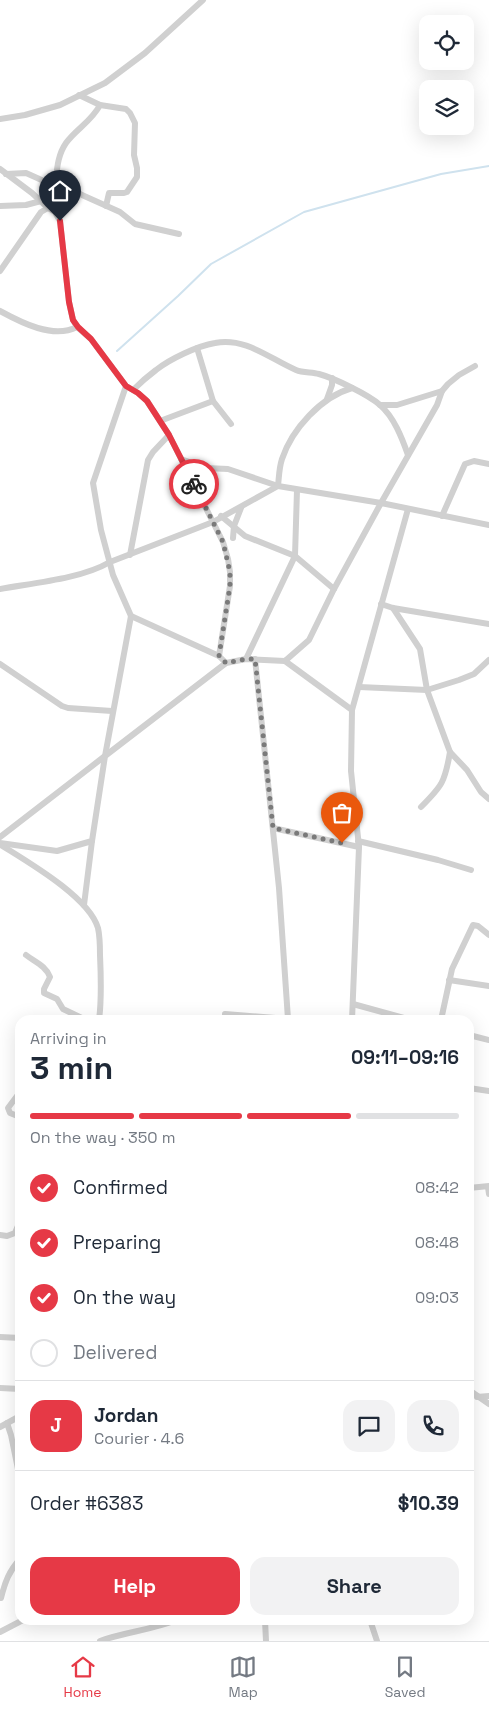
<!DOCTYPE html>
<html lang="en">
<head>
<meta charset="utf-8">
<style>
  :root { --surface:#fff; --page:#f2f2f3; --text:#1f2937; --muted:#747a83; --line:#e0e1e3; --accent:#e63946 }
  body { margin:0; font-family:"Space Grotesk",sans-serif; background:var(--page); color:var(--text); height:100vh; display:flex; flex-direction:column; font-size:19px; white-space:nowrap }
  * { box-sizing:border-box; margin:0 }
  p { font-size:16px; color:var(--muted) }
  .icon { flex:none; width:28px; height:28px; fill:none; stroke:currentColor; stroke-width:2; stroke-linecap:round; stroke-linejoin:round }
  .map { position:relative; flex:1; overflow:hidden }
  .details { position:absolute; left:15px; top:1015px; width:459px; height:610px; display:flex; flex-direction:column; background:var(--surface); border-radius:15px; box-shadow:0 5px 20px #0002 }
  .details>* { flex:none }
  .buttons { position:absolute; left:419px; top:15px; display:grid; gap:10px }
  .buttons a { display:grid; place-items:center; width:55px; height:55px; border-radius:10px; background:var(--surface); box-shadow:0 5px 20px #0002; font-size:25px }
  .pin { position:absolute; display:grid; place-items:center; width:42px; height:42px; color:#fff; margin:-51px -21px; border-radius:50% 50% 50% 0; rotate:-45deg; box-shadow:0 0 5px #0007 }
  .pin .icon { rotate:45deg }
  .courier { position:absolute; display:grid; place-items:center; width:50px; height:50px; margin:-25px; border:4px solid #e63946; border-radius:50%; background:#fff; color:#222; box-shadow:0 1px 6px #0007 }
  .head em { font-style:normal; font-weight:700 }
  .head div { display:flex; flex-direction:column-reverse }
  .head { display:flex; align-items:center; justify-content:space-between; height:85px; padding:0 15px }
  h1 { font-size:32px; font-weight:700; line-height:38px }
  .bar { display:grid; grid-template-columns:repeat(4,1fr); gap:8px 5px; align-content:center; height:60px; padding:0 15px }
  .bar i { height:6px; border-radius:4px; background:var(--line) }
  .bar .on { background:var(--accent) }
  .bar p { grid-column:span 4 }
  .line { display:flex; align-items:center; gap:12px; padding:0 15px; border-top:1px solid var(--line) }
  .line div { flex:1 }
  .round { display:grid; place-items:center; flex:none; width:52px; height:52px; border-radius:15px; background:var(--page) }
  ol { padding:0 15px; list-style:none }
  li { display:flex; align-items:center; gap:15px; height:55px }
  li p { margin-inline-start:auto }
  li .icon { padding:5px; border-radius:50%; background:var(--accent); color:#fff; stroke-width:4 }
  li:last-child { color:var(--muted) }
  li i { width:28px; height:28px; border:2px solid var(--line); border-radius:50% }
  .cta { display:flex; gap:10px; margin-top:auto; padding:10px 15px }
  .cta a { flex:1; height:58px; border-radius:15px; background:var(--accent); color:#fff; font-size:20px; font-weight:700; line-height:58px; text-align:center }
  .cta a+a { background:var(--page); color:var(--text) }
  .dock { display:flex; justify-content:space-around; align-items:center; height:70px; border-top:1px solid var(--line); background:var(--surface); font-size:14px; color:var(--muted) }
  .dock a { display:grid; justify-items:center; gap:2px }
  .dock .on { color:var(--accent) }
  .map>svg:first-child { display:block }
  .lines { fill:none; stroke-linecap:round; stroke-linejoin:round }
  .stream { stroke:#cfe2ee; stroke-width:2 }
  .street { stroke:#d0d0d0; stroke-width:6 }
  .done { stroke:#7a7a7a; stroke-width:5; stroke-dasharray:0 9 }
  .route { stroke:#e63946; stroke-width:6 }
</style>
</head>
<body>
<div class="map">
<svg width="489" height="1641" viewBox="0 0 489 1641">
  <rect width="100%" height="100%" fill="#fff"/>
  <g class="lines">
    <path class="stream" d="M 117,351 L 178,296 L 211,264 L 304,212 L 441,174 L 489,166"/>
    <g class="street">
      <path d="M 79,95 L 100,105 L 126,109 L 130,113 L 135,123 L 134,155 L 137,168 L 137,177 L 127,192 L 124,193 L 109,193 L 106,206"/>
      <path d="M 0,119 L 25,115 L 60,105 L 105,83 L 145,53 L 203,0"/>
      <path d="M 0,169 L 32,193 L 48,208 L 55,212 L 60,221 L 69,302 L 73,320 L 77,327 L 91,339 L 126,386 L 138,393 L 147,401 L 169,435 L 223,542 L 228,559 L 230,572 L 230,586 L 219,656 L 226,663"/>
      <path d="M 6,174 L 26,173 L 55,186 L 70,188 L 82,195 L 120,212 L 135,224 L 179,234"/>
      <path d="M 55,186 C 57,171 57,156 66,143 C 76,129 92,121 100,105"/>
      <path d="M 0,206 L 26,205 L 41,201"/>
      <path d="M 0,271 L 41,212 L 48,208"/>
      <path d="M 0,311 C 22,323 53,339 77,327"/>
      <path d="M 197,348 L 213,401 L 231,424"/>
      <path d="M 126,386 L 93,483 L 101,530 L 113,575 L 131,616 L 219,656"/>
      <path d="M 133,390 C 140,383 148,376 156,370 C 170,359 197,346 215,343 C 246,337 270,359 296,370 C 303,373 312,372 319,374 C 334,378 369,395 380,405 C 394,417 402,438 408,455"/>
      <path d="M 327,399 L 332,385 L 332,378"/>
      <path d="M 380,405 L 397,405 L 442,391"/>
      <path d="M 160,421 L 213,401"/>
      <path d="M 181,459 L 206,468 L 228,469 L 278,486 L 381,503 L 489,525"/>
      <path d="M 278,486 C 279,477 279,468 282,459 C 292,429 321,397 352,388"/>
      <path d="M 221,516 L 245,536 L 295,556 L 334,589"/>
      <path d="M 442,516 L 465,464 L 474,461 L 489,464"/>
      <path d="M 233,538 L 234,526 L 241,508"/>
      <path d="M 130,555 L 148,460 L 153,452 L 169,435"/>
      <path d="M 0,589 C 33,583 81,579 110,562 L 213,522 L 278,486"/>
      <path d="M 381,604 L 393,608 L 489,624"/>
      <path d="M 393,608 L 420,649 L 427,690 L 450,752 L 467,770 L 481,792 L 489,799"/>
      <path d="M 246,659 L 295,556 L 297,490"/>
      <path d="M 255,659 L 279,888 L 288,1019 L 291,1020"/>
      <path d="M 285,661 L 352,710 L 351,771 L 359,847 L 352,1020"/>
      <path d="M 0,664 L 62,706 L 68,708 L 112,711"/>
      <path d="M 359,687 L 427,690 L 459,680 L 474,674 L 489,660"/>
      <path d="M 352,710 L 408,509"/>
      <path d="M 421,807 C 442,786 445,782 450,752"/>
      <path d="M 273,828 L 359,847"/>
      <path d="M 0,837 L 105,756 L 131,616"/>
      <path d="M 358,841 L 438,860 L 471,870"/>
      <path d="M 0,843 L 57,851 L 92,841 L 105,756 L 226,663 L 246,659 L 285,661 L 309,640 L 334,589 L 381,503 L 437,405 L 442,391 L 448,384 L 459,375 L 475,366"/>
      <path d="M 1,845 C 28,862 89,897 98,928 C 100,937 100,947 100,955 C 101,977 102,998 99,1020"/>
      <path d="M 84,905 L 92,841"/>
      <path d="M 26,955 C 35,962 46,966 50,977 L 44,989 L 44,993 L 57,999 L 63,1009 L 86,1020"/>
      <path d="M 449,980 L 489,986"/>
      <path d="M 353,1004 L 411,1020"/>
      <path d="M 225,1014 L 288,1019"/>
      <path d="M 441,1020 L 452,969 L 473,925 L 478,926 L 489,935"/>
      <path d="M 469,1035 L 489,1040"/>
      <path d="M 469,1088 L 489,1091"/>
      <path d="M 20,1092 L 8,1108 L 10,1113 L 20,1117"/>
      <path d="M 488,1187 L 489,1194"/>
      <path d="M 469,1188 L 489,1186"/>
      <path d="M 0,1235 L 7,1236 L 15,1233 L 20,1221"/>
      <path d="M 0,1337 L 20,1338"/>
      <path d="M 0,1388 L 20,1389"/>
      <path d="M 469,1390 L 489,1404"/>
      <path d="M 477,1397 L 489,1396"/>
      <path d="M 7,1423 L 11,1435 L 20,1479"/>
      <path d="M 0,1427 L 20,1416"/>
      <path d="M 1,1598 C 5,1582 9,1571 20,1559"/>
      <path d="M 265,1620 L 266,1641"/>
      <path d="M 370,1620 L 377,1641"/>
      <path d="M 0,1632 L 23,1620"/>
      <path d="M 100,1641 C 125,1632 152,1630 176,1620"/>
    </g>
  </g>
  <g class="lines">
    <path class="done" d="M 194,484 L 223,542 L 230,572 L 230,586 L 219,656 L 226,663 L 246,659 L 255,659 L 273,828 L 342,843"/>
    <path class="route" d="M 60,221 L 69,302 L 73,320 L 78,327 L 91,339 L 126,386 L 138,393 L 147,401 L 169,435 L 194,484"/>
  </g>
</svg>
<div class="buttons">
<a><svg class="icon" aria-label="locate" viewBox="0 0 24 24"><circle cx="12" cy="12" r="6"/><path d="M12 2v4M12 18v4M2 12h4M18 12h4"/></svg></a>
<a><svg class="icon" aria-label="layers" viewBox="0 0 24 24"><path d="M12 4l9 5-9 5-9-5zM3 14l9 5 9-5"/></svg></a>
</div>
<div class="pin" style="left:342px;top:843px;background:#ea580c"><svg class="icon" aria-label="bag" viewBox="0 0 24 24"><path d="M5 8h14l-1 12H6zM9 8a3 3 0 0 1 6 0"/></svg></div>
<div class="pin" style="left:60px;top:221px;background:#1f2937"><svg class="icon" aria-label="home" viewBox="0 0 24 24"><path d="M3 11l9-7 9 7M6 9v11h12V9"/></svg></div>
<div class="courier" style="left:194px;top:484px"><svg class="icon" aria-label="bike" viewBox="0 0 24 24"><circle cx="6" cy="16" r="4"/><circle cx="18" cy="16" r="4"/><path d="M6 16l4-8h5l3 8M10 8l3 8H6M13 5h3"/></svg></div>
<section class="details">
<div class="head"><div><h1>3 min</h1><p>Arriving in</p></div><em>09:11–09:16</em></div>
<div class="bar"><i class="on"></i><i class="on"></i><i class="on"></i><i></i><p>On the way · 350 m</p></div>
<ol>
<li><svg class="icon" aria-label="check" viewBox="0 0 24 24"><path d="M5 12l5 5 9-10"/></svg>Confirmed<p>08:42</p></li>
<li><svg class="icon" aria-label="check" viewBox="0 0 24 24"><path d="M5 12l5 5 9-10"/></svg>Preparing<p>08:48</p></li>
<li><svg class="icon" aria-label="check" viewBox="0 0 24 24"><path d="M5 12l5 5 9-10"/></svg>On the way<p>09:03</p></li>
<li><i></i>Delivered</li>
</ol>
<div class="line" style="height:90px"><b class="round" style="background:var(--accent);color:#fff">J</b><div><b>Jordan</b><p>Courier · 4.6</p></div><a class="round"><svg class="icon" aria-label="chat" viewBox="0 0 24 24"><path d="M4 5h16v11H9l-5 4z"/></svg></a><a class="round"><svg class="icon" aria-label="phone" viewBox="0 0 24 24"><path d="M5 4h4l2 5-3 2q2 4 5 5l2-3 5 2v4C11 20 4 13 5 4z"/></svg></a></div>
<div class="line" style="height:65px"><div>Order #6383</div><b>$10.39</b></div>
<div class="cta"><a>Help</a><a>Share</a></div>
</section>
</div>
<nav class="dock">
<a class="on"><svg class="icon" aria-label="home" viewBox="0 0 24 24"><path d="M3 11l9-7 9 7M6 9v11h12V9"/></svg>Home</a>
<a><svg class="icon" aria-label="map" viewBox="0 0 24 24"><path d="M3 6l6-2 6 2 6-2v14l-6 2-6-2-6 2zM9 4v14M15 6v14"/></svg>Map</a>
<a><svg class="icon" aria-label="saved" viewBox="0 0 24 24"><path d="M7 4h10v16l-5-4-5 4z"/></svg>Saved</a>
</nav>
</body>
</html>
